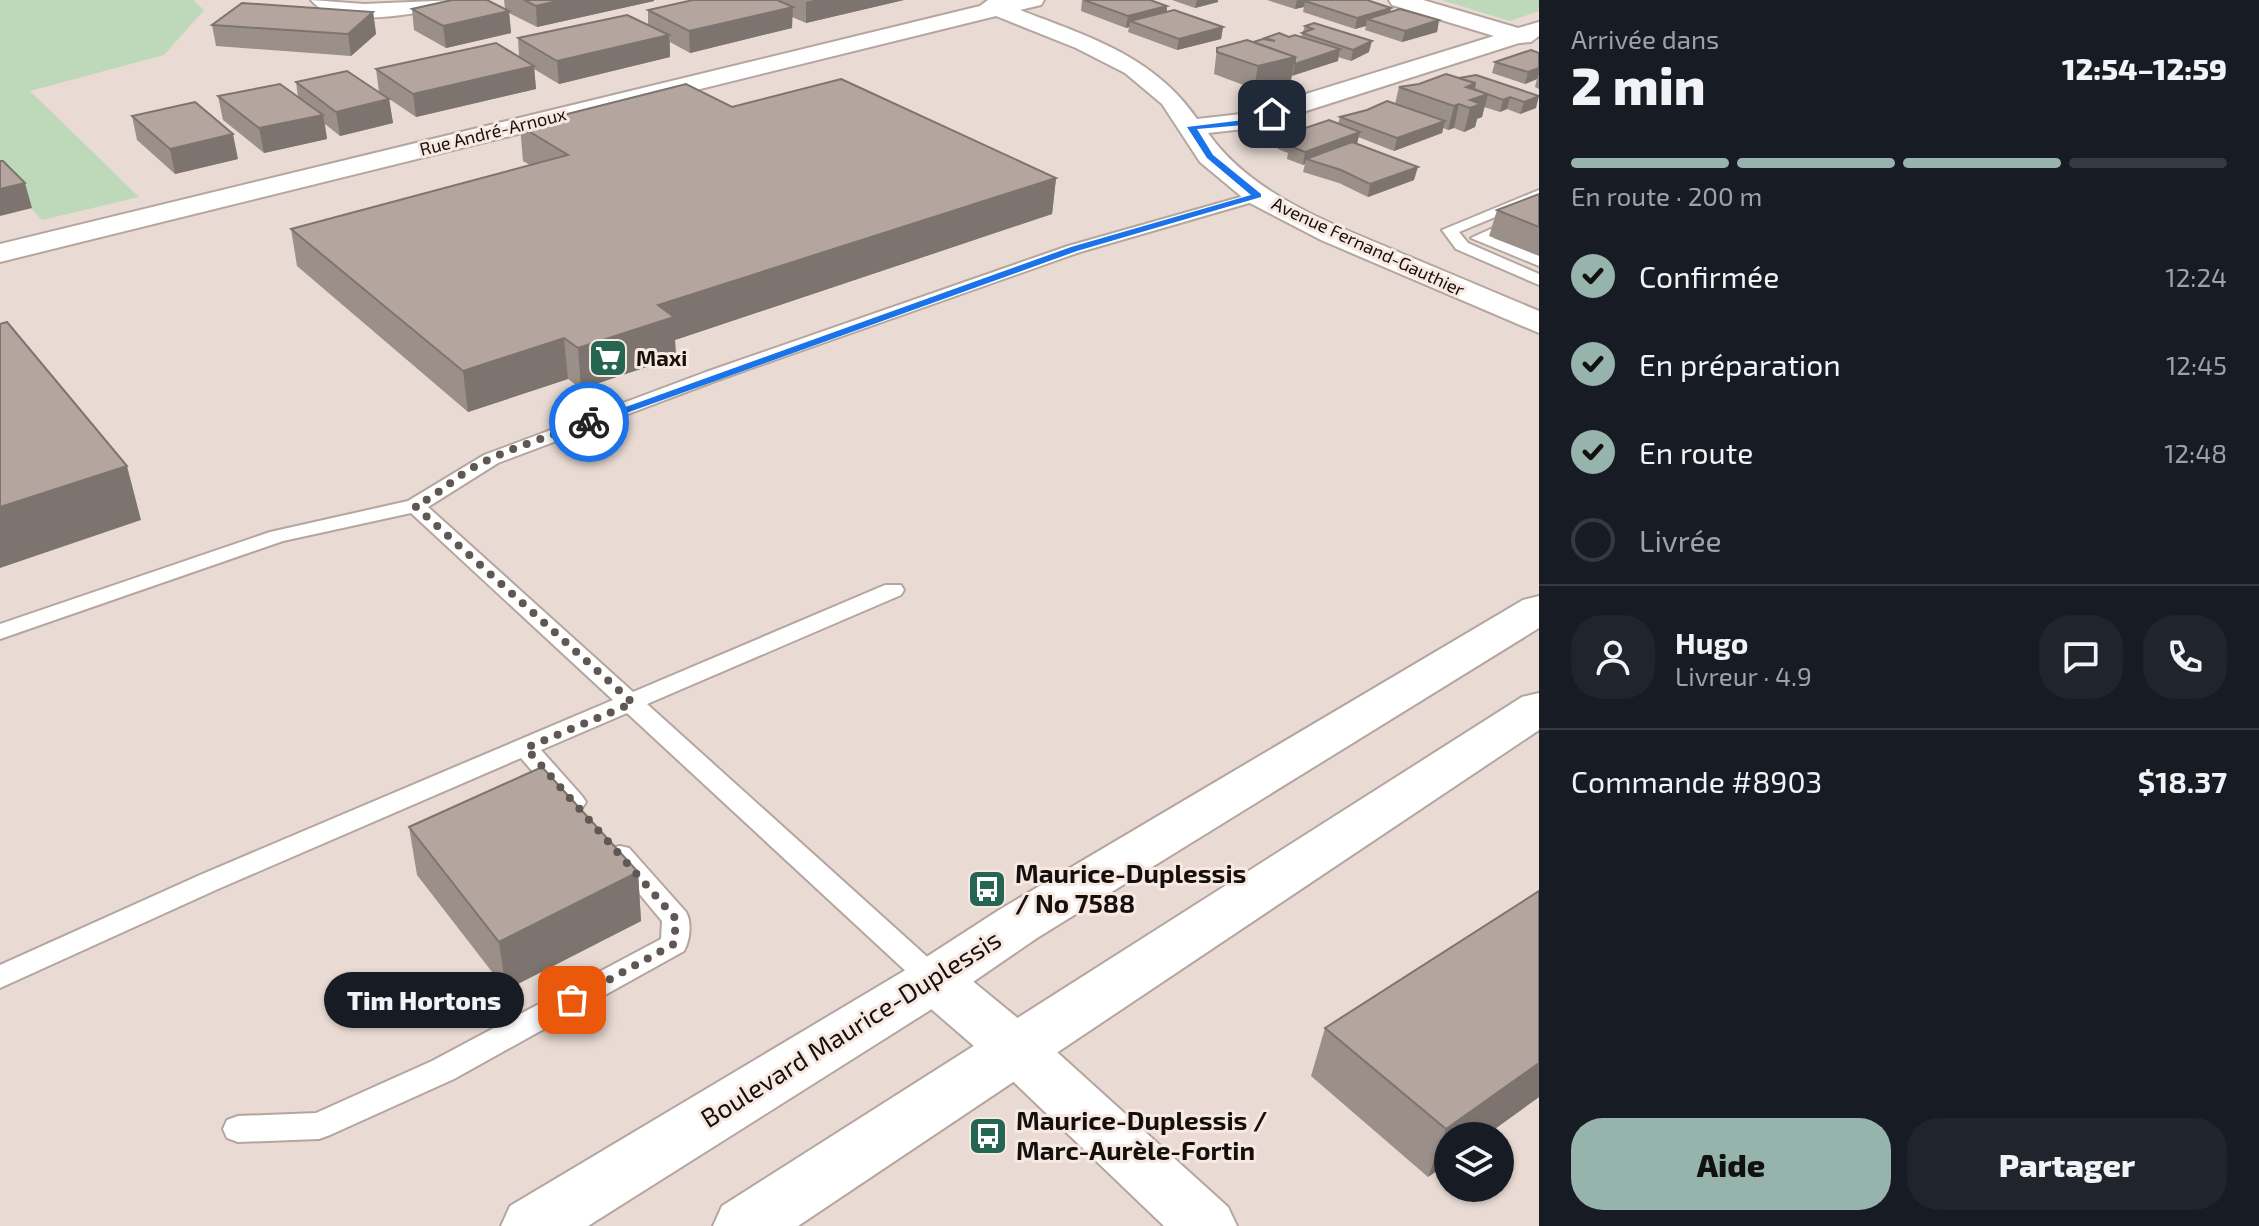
<!DOCTYPE html>
<html lang="fr">
<head>
<meta charset="utf-8">
<style>
  :root { --surface:#171b24; --page:#20242c; --text:#f1f3f6; --muted:#9ea1a6; --line:#363941; --accent:#96b3ac }
  body { margin:0; font-family:"Exo 2",sans-serif; background:var(--page); color:var(--text); height:100vh; display:flex; flex-direction:column; font-size:30px; white-space:nowrap }
  * { box-sizing:border-box; margin:0 }
  p { font-size:26px; color:var(--muted) }
  .icon { flex:none; width:44px; height:44px; fill:none; stroke:currentColor; stroke-width:2; stroke-linecap:round; stroke-linejoin:round }
  .map { position:relative; flex:1; overflow:hidden }
  .drawer { display:flex; flex-direction:column; background:var(--surface); width:720px }
  .drawer>* { flex:none }
  .tools { position:absolute; left:1434px; top:1122px; display:grid; gap:16px }
  .tools a { display:grid; place-items:center; width:80px; height:80px; border-radius:50%; background:var(--surface); box-shadow:0 2px 6px #0004; font-size:40px }
  .pin { position:absolute; display:grid; place-items:center; width:68px; height:68px; color:#fff; margin:-34px; border-radius:16px; box-shadow:0 4px 12px #0006 }
  .courier { position:absolute; display:grid; place-items:center; width:80px; height:80px; margin:-40px; border:6px solid #1a73e8; border-radius:50%; background:#fff; color:#222; box-shadow:0 2px 10px #0007 }
  .bubble { position:absolute; height:56px; border-radius:28px; background:var(--surface); box-shadow:0 2px 6px #0004; font-size:26px; font-weight:800; line-height:56px; text-align:center }
  .headline em { font-style:normal; font-weight:800 }
  .headline div { display:flex; flex-direction:column-reverse }
  .headline { display:flex; align-items:center; justify-content:space-between; height:136px; padding:0 32px }
  h1 { font-size:52px; font-weight:800; line-height:60px }
  .bar { display:grid; grid-template-columns:repeat(4,1fr); gap:12px 8px; align-content:center; height:96px; padding:0 32px }
  .bar i { height:10px; border-radius:6px; background:var(--line) }
  .bar .on { background:var(--accent) }
  .bar p { grid-column:span 4 }
  .line { display:flex; align-items:center; gap:20px; padding:0 32px; border-top:2px solid var(--line) }
  .line div { flex:1 }
  .round { display:grid; place-items:center; flex:none; width:84px; height:84px; border-radius:32px; background:var(--page) }
  ol { padding:0 32px; list-style:none }
  li { display:flex; align-items:center; gap:24px; height:88px }
  li p { margin-inline-start:auto }
  li .icon { padding:8px; border-radius:50%; background:var(--accent); color:#111; stroke-width:4 }
  li:last-child { color:var(--muted) }
  li i { width:44px; height:44px; border:4px solid var(--line); border-radius:50% }
  .action { display:flex; gap:16px; margin-top:auto; padding:16px 32px }
  .action a { flex:1; height:92px; border-radius:32px; background:var(--accent); color:#111; font-size:32px; font-weight:800; line-height:92px; text-align:center }
  .action a+a { background:var(--page); color:var(--text) }
  main { display:flex; flex:1; min-height:0 }
  .map>svg:first-child { display:block }
  .green { fill:#bdd9b9 }
  .lines { fill:none; stroke-linecap:round; stroke-linejoin:round }
  .service-casing { stroke:#b4a69f; stroke-width:4 }
  .minor-casing { stroke:#b4a69f; stroke-width:4 }
  .tertiary-casing { stroke:#b4a69f; stroke-width:4 }
  .service { fill:#fff; fill-rule:evenodd }
  .minor { fill:#fff; fill-rule:evenodd }
  .tertiary { fill:#fff; fill-rule:evenodd }
  .wall { fill:#9b8f89 }
  .shaded-wall { fill:#7e746f }
  .building { fill:#b4a69f; stroke:#7e746f; stroke-width:2 }
  .route { fill:#1a73e8 }
  .done { stroke:#5f5753; stroke-width:8; stroke-dasharray:0 14.4 }
  .labels { text-anchor:middle; stroke-width:6; stroke-linejoin:round; paint-order:stroke }
  .far-street-label { font-size:18px; fill:#15100d; stroke:#f7e8e1 }
  .poi-label { font-size:22px; font-weight:bold; fill:#15100d; stroke:#f7e8e1; text-anchor:start }
  .near-poi-label { font-size:26px; font-weight:bold; fill:#15100d; stroke:#f7e8e1; text-anchor:start }
  .near-street-label { font-size:26px; fill:#15100d; stroke:#f7e8e1 }
</style>
</head>
<body>
<main>
<div class="map">
<svg width="1539" height="1226" viewBox="0 0 1539 1226">
  <rect width="100%" height="100%" fill="#e9dbd4"/>
  <g class="green">
    <path d="M 0,0 L 193,0 L 204,10 L 164,55 L 30,91 L 139,197 L 42,220 L 0,175 Z"/>
    <path d="M 1441,0 L 1539,0 L 1539,11 L 1510,21 Z"/>
  </g>
  <g class="lines">
    <defs>
      <g id="service">
        <path d="M 1539,190 L 1539,199 L 1459,232 L 1468,243 L 1539,274 L 1539,285 L 1456,249 L 1442,230 Z"/>
        <path d="M 1258,192 L 1265,196 L 1263,199 L 1080,252 L 718,380 L 498,463 L 428,507 L 633,692 L 885,585 L 901,585 L 904,590 L 901,595 L 647,704 L 944,972 L 948,980 L 944,988 L 934,991 L 924,988 L 627,713 L 541,750 L 582,796 L 586,802 L 582,808 L 573,811 L 564,808 L 521,758 L 218,889 L 0,988 L 0,965 L 200,875 L 613,700 L 411,513 L 283,541 L 0,639 L 0,624 L 270,532 L 408,501 L 484,455 L 706,372 L 1068,246 Z"/>
        <path d="M 1539,207 L 1539,218 L 1493,238 L 1539,255 L 1539,266 L 1471,238 Z"/>
        <path d="M 620,846 L 629,848 L 686,912 C 692,923 690,940 684,951 L 454,1079 L 330,1135 L 319,1139 L 238,1142 L 227,1138 L 223,1129 L 227,1120 L 238,1116 L 316,1113 L 432,1061 L 661,939 L 662,921 L 607,855 L 611,848 Z"/>
      </g>
      <g id="minor">
        <path d="M 311,0 L 364,4 L 458,0 L 455,5 C 421,13 335,31 311,0 Z"/>
        <path d="M 988,0 L 1044,0 L 1041,5 L 1020,10 C 1089,37 1154,56 1197,119 L 1241,114 L 1494,36 L 1392,5 L 1389,0 L 1423,0 L 1518,28 L 1539,22 L 1539,36 L 1531,42 L 1519,43 L 1253,128 L 1208,133 C 1252,196 1335,225 1403,254 C 1449,273 1494,292 1539,311 L 1539,333 L 1321,240 L 1248,202 L 1200,162 L 1162,104 L 1125,73 L 1076,48 L 996,16 L 0,262 L 0,244 L 980,6 Z"/>
        <path d="M 934,959 L 953,965 L 1037,1034 L 1228,1207 L 1237,1226 L 1164,1226 L 997,1066 L 915,995 L 907,980 L 915,965 Z"/>
      </g>
      <g id="tertiary">
        <path d="M 1539,596 L 1539,628 L 1037,938 L 954,995 L 588,1226 L 501,1226 L 510,1206 L 914,965 L 999,910 L 1523,600 Z"/>
        <path d="M 1539,693 L 1539,730 L 798,1226 L 713,1226 L 722,1206 L 1522,697 Z"/>
      </g>
    </defs>
    <use href="#service" class="service-casing"/>
    <use href="#minor" class="minor-casing"/>
    <use href="#tertiary" class="tertiary-casing"/>
    <use href="#service" class="service"/>
    <use href="#minor" class="minor"/>
    <use href="#tertiary" class="tertiary"/>
  </g>
  <g class="wall">
    <path d="M 504,0 L 654,0 L 654,1 L 537,27 L 509,13 L 511,33 L 446,48 L 414,30 L 412,9 L 505,9 Z"/>
    <path d="M 693,0 L 904,0 L 806,23 L 792,17 L 792,28 L 690,53 L 670,42 L 670,57 L 559,84 L 534,69 L 536,89 L 416,117 L 379,92 L 376,69 L 519,57 L 518,38 L 648,25 L 648,10 Z"/>
    <path d="M 1082,0 L 1167,6 L 1167,11 L 1223,27 L 1221,39 L 1177,50 L 1128,32 L 1129,27 L 1126,28 L 1081,11 Z"/>
    <path d="M 1172,0 L 1218,0 L 1218,2 L 1195,8 Z"/>
    <path d="M 1267,0 L 1367,0 L 1391,8 L 1390,12 L 1439,20 L 1437,32 L 1402,42 L 1365,30 L 1366,26 L 1355,29 L 1303,12 L 1304,7 L 1295,9 Z"/>
    <path d="M 373,12 L 376,34 L 351,56 L 216,46 L 212,25 Z"/>
    <path d="M 1305,26 L 1369,52 L 1351,61 L 1338,57 L 1338,61 L 1292,75 L 1291,80 L 1254,89 L 1214,74 L 1217,48 L 1253,42 L 1264,39 L 1265,38 L 1301,37 Z"/>
    <path d="M 1539,53 L 1539,89 L 1535,87 L 1537,79 L 1525,84 L 1492,73 L 1495,62 Z"/>
    <path d="M 1476,75 L 1536,108 L 1520,114 L 1507,109 L 1500,112 L 1484,107 L 1482,117 L 1477,119 L 1475,127 L 1464,132 L 1454,128 L 1448,130 L 1443,128 L 1442,133 L 1394,151 L 1358,137 L 1357,144 L 1414,180 L 1368,197 L 1339,183 L 1303,172 L 1305,164 L 1303,165 L 1287,159 L 1288,153 L 1278,149 L 1281,136 L 1338,124 L 1340,117 L 1395,104 L 1399,87 Z"/>
    <path d="M 296,82 L 389,99 L 393,123 L 340,136 L 325,124 L 327,139 L 264,153 L 223,120 L 218,96 L 298,97 Z"/>
    <path d="M 732,107 L 1056,178 L 1052,214 L 675,340 L 676,357 L 581,389 L 568,379 L 468,412 L 297,266 L 291,229 L 530,165 L 523,161 L 520,126 Z"/>
    <path d="M 132,116 L 238,159 L 175,174 L 137,140 Z"/>
    <path d="M 1539,194 L 1539,256 L 1489,236 L 1497,210 Z"/>
    <path d="M 409,827 L 638,872 L 641,921 L 506,990 L 417,875 Z"/>
    <path d="M 1325,1028 L 1539,1097 L 1485,1136 L 1448,1136 L 1448,1163 L 1428,1177 L 1311,1076 Z"/>
  </g>
  <g class="shaded-wall">
    <path d="M 562,0 L 654,0 L 654,1 L 537,27 L 536,6 Z"/>
    <path d="M 814,0 L 904,0 L 806,23 L 806,2 Z"/>
    <path d="M 1197,0 L 1218,0 L 1218,2 L 1195,8 Z"/>
    <path d="M 1297,0 L 1328,0 L 1305,1 L 1304,7 L 1295,9 Z"/>
    <path d="M 1167,6 L 1166,17 L 1130,21 L 1129,27 L 1126,28 L 1128,16 Z"/>
    <path d="M 793,7 L 792,28 L 690,53 L 689,31 Z"/>
    <path d="M 1391,8 L 1389,19 L 1367,19 L 1366,26 L 1355,29 L 1357,18 Z"/>
    <path d="M 509,11 L 511,33 L 446,48 L 443,26 Z"/>
    <path d="M 373,12 L 376,34 L 351,56 L 348,34 Z"/>
    <path d="M 1439,20 L 1437,32 L 1402,42 L 1405,31 Z"/>
    <path d="M 1223,27 L 1221,39 L 1177,50 L 1179,39 Z"/>
    <path d="M 669,35 L 670,57 L 559,84 L 557,61 Z"/>
    <path d="M 1372,41 L 1369,52 L 1351,61 L 1353,50 Z"/>
    <path d="M 1340,49 L 1338,61 L 1292,76 L 1295,64 Z"/>
    <path d="M 1295,57 L 1291,80 L 1254,89 L 1258,66 Z"/>
    <path d="M 534,66 L 536,89 L 416,117 L 413,94 Z"/>
    <path d="M 1539,68 L 1539,76 L 1538,75 L 1537,79 L 1525,84 L 1528,72 Z"/>
    <path d="M 1475,83 L 1488,94 L 1482,117 L 1477,119 L 1475,127 L 1464,132 L 1470,108 L 1466,87 Z"/>
    <path d="M 1539,96 L 1536,108 L 1520,114 L 1524,102 Z"/>
    <path d="M 1510,97 L 1507,109 L 1500,112 L 1503,100 Z"/>
    <path d="M 389,99 L 393,123 L 340,136 L 336,112 Z"/>
    <path d="M 1459,104 L 1454,128 L 1448,130 L 1454,106 Z"/>
    <path d="M 323,115 L 327,139 L 264,153 L 259,128 Z"/>
    <path d="M 1445,121 L 1442,133 L 1394,151 L 1397,138 Z"/>
    <path d="M 1360,132 L 1357,144 L 1306,159 L 1305,164 L 1303,165 L 1305,152 Z"/>
    <path d="M 233,134 L 238,159 L 175,174 L 170,149 Z"/>
    <path d="M 1418,167 L 1414,180 L 1368,197 L 1370,184 Z"/>
    <path d="M 1056,178 L 1052,214 L 675,340 L 676,357 L 581,389 L 578,348 L 658,305 Z"/>
    <path d="M 25,183 L 32,208 L 0,216 L 0,189 Z"/>
    <path d="M 564,338 L 568,379 L 468,412 L 463,371 Z"/>
    <path d="M 127,466 L 141,520 L 0,568 L 0,507 Z"/>
    <path d="M 638,872 L 641,921 L 506,990 L 499,942 Z"/>
    <path d="M 1539,1063 L 1539,1097 L 1485,1136 L 1448,1136 L 1448,1163 L 1428,1177 L 1446,1129 Z"/>
  </g>
  <g class="building">
    <path d="M 452,0 L 487,0 L 509,11 L 443,26 L 412,9 Z"/>
    <path d="M 524,0 L 562,0 L 536,6 Z"/>
    <path d="M 693,0 L 777,0 L 793,7 L 689,31 L 648,10 Z"/>
    <path d="M 1084,0 L 1150,0 L 1167,6 L 1128,16 Z"/>
    <path d="M 1307,0 L 1367,0 L 1391,8 L 1357,18 L 1305,1 Z"/>
    <path d="M 242,3 L 373,12 L 348,34 L 212,25 Z"/>
    <path d="M 1400,9 L 1439,20 L 1405,31 L 1367,19 Z"/>
    <path d="M 1174,10 L 1223,27 L 1179,39 L 1130,21 Z"/>
    <path d="M 627,15 L 669,35 L 557,61 L 518,38 Z"/>
    <path d="M 1314,23 L 1372,41 L 1353,50 L 1302,33 L 1313,29 L 1305,26 Z"/>
    <path d="M 1279,33 L 1289,37 L 1295,35 L 1340,49 L 1295,64 L 1295,57 L 1253,42 L 1263,39 L 1275,41 L 1265,38 Z"/>
    <path d="M 1247,40 L 1295,57 L 1258,66 L 1217,52 L 1217,48 Z"/>
    <path d="M 496,43 L 534,66 L 413,94 L 376,69 Z"/>
    <path d="M 1531,50 L 1539,53 L 1539,68 L 1528,72 L 1495,62 Z"/>
    <path d="M 347,71 L 389,99 L 336,112 L 296,82 Z"/>
    <path d="M 1446,74 L 1475,83 L 1466,87 L 1488,94 L 1470,100 L 1481,104 L 1470,108 L 1459,104 L 1454,106 L 1399,87 L 1419,84 Z"/>
    <path d="M 1476,75 L 1539,96 L 1524,102 L 1510,97 L 1503,100 L 1474,89 L 1475,83 L 1459,78 Z"/>
    <path d="M 841,79 L 1056,178 L 658,305 L 674,317 L 578,348 L 564,338 L 463,371 L 291,229 L 568,155 L 520,126 L 686,84 L 732,107 Z"/>
    <path d="M 280,84 L 323,115 L 259,128 L 218,96 Z"/>
    <path d="M 1387,101 L 1445,121 L 1397,138 L 1340,117 L 1367,110 Z"/>
    <path d="M 195,102 L 233,134 L 170,149 L 132,116 Z"/>
    <path d="M 1329,120 L 1360,132 L 1305,152 L 1290,146 L 1298,143 L 1281,136 Z"/>
    <path d="M 1352,142 L 1418,167 L 1370,184 L 1341,170 L 1306,159 Z"/>
    <path d="M 0,161 L 3,161 L 25,183 L 0,189 Z"/>
    <path d="M 1539,194 L 1539,227 L 1497,210 Z"/>
    <path d="M 7,322 L 127,466 L 0,507 L 0,324 Z"/>
    <path d="M 542,767 L 638,872 L 499,942 L 409,827 Z"/>
    <path d="M 1539,891 L 1539,1063 L 1446,1129 L 1325,1028 Z"/>
  </g>
  <path class="route" d="M 1272,111 L 1275,115 L 1244,125 L 1197,129 L 1213,155 L 1261,194 L 1261,197 L 1077,251 L 593,425 L 584,422 L 1071,247 L 1251,195 L 1207,158 L 1187,127 L 1244,120 Z"/>
  <g class="lines">
    <path class="done" d="M 572,1000 L 674,944 L 676,919 L 526,748 L 633,703 L 415,506 C 436,496 449,483 467,471 C 504,449 549,437 589,422"/>
  </g>
  <defs>
    <symbol id="supermarket-square" viewBox="-11 -11 22 22"><rect x="-9" y="-9" width="18" height="18" rx="4" fill="#266551" stroke="#f7e8e1"/><path d="M-6-5.5h2.5l.6 2H6L4.5 2H-2.5L-4.4-4H-6ZM-1.5 3.2a1.3 1.3 0 1 0 .1 0ZM3 3.2a1.3 1.3 0 1 0 .1 0Z" fill="#fff"/></symbol>
    <symbol id="bus-square" viewBox="-11 -11 22 22"><rect x="-9" y="-9" width="18" height="18" rx="4" fill="#266551" stroke="#f7e8e1"/><path d="M-5-6H5V4H4V6H2V4H-2V6H-4V4H-5ZM-3.5-4V0h7V-4ZM-3.5 1.2v1.5H-2V1.2ZM2 1.2v1.5H3.5V1.2Z" fill="#fff"/></symbol>
  </defs>
  <g fill-rule="evenodd">
    <use href="#supermarket-square" x="586" y="336" width="44" height="44"/>
    <use href="#bus-square" x="965" y="867" width="44" height="44"/>
    <use href="#bus-square" x="966" y="1114" width="44" height="44"/>
  </g>
  <g class="labels">
    <g class="far-street-label">
      <text transform="translate(493 132) rotate(-14)" y="6">Rue André-Arnoux</text>
      <text transform="translate(1368 247) rotate(25)" y="6">Avenue Fernand-Gauthier</text>
    </g>
    <g class="poi-label">
      <text x="636" y="366">Maxi</text>
    </g>
    <g class="near-poi-label">
      <text x="1015" y="883">Maurice-Duplessis<tspan x="1015" dy="30">/ No 7588</tspan></text>
      <text x="1016" y="1130">Maurice-Duplessis /<tspan x="1016" dy="30">Marc-Aurèle-Fortin</tspan></text>
    </g>
    <g class="near-street-label">
      <text transform="translate(851 1029) rotate(-32)" y="9">Boulevard Maurice-Duplessis</text>
    </g>
  </g>
</svg>
<div class="tools">
<a><svg class="icon" aria-label="layers" viewBox="0 0 24 24"><path d="M12 4l9 5-9 5-9-5zM3 14l9 5 9-5"/></svg></a>
</div>
<div class="pin" style="left:572px;top:1000px;background:#ea580c"><svg class="icon" aria-label="bag" viewBox="0 0 24 24"><path d="M5 8h14l-1 12H6zM9 8a3 3 0 0 1 6 0"/></svg></div>
<div class="pin" style="left:1272px;top:114px;background:#1f2937"><svg class="icon" aria-label="home" viewBox="0 0 24 24"><path d="M3 11l9-7 9 7M6 9v11h12V9"/></svg></div>
<div class="courier" style="left:589px;top:422px"><svg class="icon" aria-label="bike" viewBox="0 0 24 24"><circle cx="6" cy="16" r="4"/><circle cx="18" cy="16" r="4"/><path d="M6 16l4-8h5l3 8M10 8l3 8H6M13 5h3"/></svg></div>
<div class="bubble" style="left:324px;top:972px;width:200px">Tim Hortons</div>
</div>
<section class="drawer">
<div class="headline"><div><h1>2 min</h1><p>Arrivée dans</p></div><em>12:54–12:59</em></div>
<div class="bar"><i class="on"></i><i class="on"></i><i class="on"></i><i></i><p>En route · 200 m</p></div>
<ol>
<li><svg class="icon" aria-label="check" viewBox="0 0 24 24"><path d="M5 12l5 5 9-10"/></svg>Confirmée<p>12:24</p></li>
<li><svg class="icon" aria-label="check" viewBox="0 0 24 24"><path d="M5 12l5 5 9-10"/></svg>En préparation<p>12:45</p></li>
<li><svg class="icon" aria-label="check" viewBox="0 0 24 24"><path d="M5 12l5 5 9-10"/></svg>En route<p>12:48</p></li>
<li><i></i>Livrée</li>
</ol>
<div class="line" style="height:144px"><a class="round"><svg class="icon" aria-label="person" viewBox="0 0 24 24"><circle cx="12" cy="8" r="4"/><path d="M4 21q1-7 8-7t8 7"/></svg></a><div><b>Hugo</b><p>Livreur · 4.9</p></div><a class="round"><svg class="icon" aria-label="chat" viewBox="0 0 24 24"><path d="M4 5h16v11H9l-5 4z"/></svg></a><a class="round"><svg class="icon" aria-label="phone" viewBox="0 0 24 24"><path d="M5 4h4l2 5-3 2q2 4 5 5l2-3 5 2v4C11 20 4 13 5 4z"/></svg></a></div>
<div class="line" style="height:104px"><div>Commande #8903</div><b>$18.37</b></div>
<div class="action"><a>Aide</a><a>Partager</a></div>
</section>
</main>
</body>
</html>
